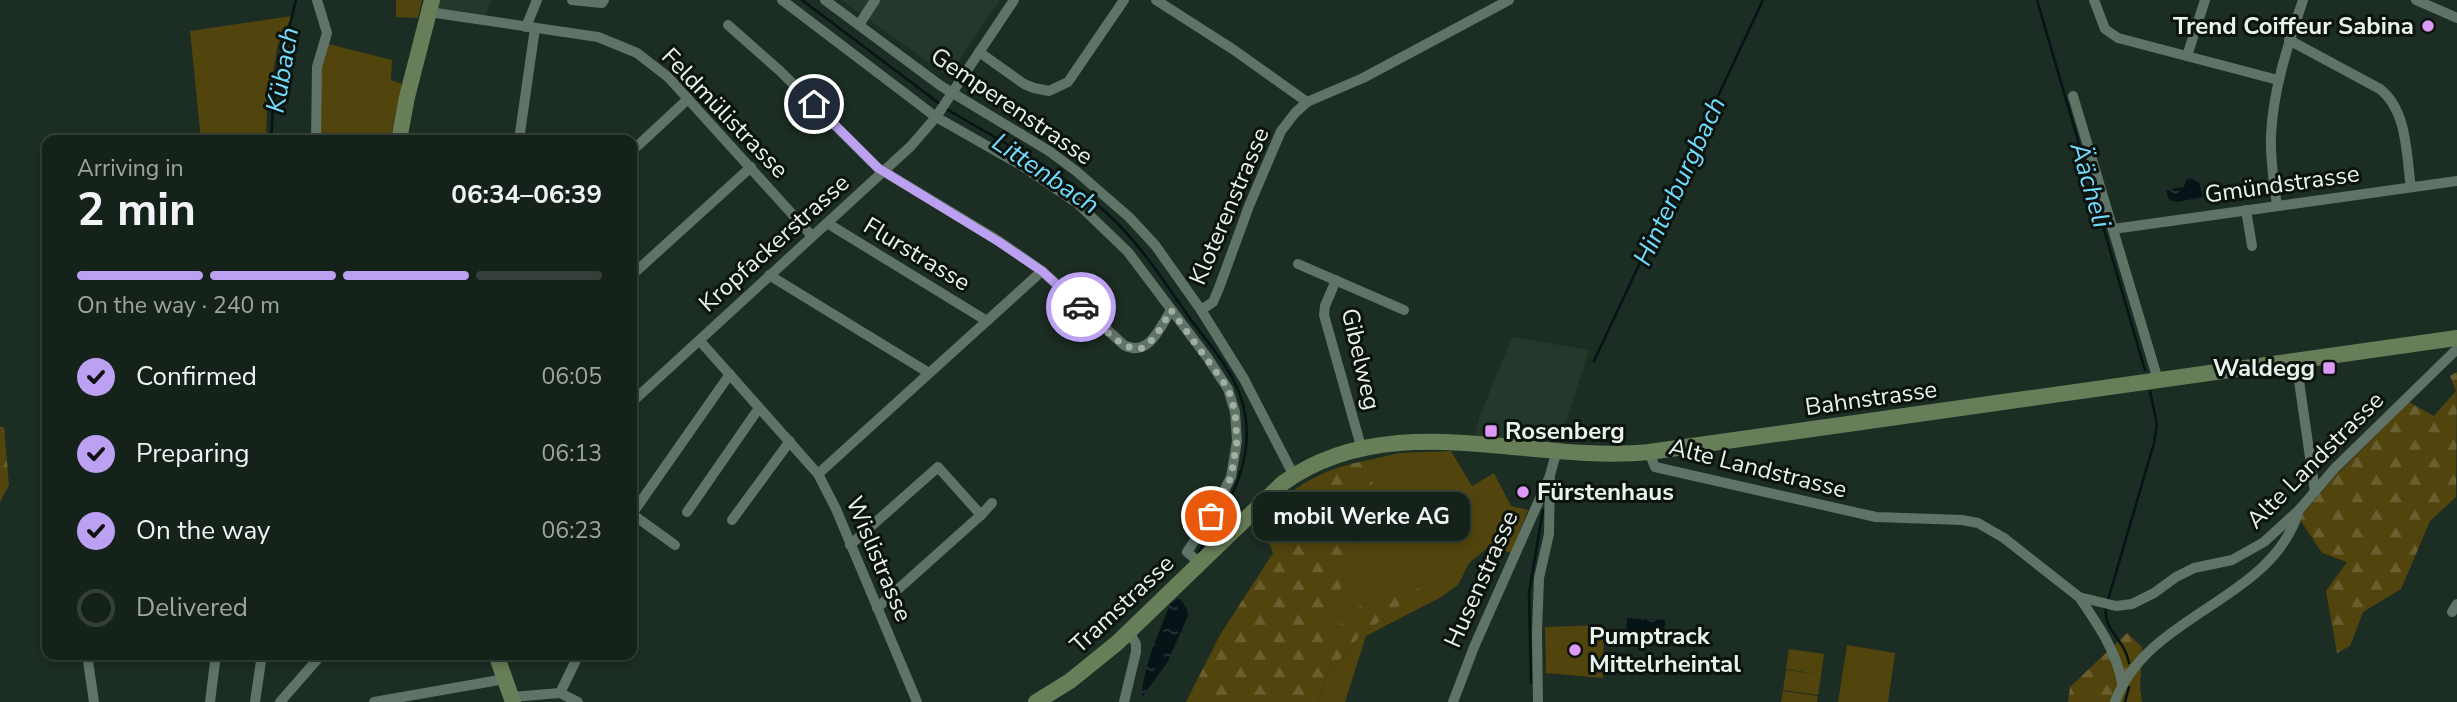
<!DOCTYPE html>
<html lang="en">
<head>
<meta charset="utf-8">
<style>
  :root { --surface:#15221a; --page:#1e2a23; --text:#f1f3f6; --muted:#9da4a2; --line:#343f39; --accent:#bca0f2 }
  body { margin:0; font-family:"Nunito Sans",sans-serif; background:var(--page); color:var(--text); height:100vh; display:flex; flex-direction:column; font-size:26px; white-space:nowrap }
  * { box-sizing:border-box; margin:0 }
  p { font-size:23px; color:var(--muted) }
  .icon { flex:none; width:38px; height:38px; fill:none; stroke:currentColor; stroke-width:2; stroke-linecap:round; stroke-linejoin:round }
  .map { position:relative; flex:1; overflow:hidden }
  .panel { position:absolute; left:42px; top:135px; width:595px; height:525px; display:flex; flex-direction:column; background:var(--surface); border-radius:14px; box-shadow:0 4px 10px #0003,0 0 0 2px var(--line) }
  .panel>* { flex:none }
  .pin { position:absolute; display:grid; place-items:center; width:60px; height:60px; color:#fff; margin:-30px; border:4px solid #fff; border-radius:50%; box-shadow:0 2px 7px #0007 }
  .courier { position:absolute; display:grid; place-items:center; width:70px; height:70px; margin:-35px; border:5px solid #bca0f2; border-radius:50%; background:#fff; color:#222; box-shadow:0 2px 9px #0007 }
  .bubble { position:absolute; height:49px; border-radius:14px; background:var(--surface); box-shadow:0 4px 10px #0003,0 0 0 2px var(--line); font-size:23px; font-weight:700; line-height:49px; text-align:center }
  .summary em { font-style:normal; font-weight:700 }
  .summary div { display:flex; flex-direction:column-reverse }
  .summary { display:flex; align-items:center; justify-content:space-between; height:119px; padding:0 35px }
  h1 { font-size:46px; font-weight:700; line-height:52px }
  .bar { display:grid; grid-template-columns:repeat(4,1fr); gap:10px 7px; align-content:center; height:84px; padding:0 35px }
  .bar i { height:9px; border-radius:5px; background:var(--line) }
  .bar .on { background:var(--accent) }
  .bar p { grid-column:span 4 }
  ol { padding:0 35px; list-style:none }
  li { display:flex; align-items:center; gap:21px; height:77px }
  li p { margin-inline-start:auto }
  li .icon { padding:7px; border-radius:50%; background:var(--accent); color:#111; stroke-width:4 }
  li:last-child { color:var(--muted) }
  li i { width:38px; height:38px; border:4px solid var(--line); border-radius:50% }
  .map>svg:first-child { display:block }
  .built { fill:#22392c }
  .green { fill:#52440d }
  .forest { fill:url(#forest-firs) }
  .water { fill:url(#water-ripples) }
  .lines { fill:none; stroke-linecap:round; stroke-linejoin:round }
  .stream { stroke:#061317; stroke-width:2.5 }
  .minor { stroke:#607367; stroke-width:10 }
  .secondary { stroke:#687e58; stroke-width:16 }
  .done { stroke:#a1aea6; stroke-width:7; stroke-dasharray:0 12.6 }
  .route { stroke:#bca0f2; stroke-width:9 }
  .poi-dot { fill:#dc99f5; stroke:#0c130e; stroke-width:2.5 }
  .labels { text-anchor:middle; stroke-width:6; stroke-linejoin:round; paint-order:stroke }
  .poi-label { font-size:24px; font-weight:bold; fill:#e8f3ec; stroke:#0c130e; text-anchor:start }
  .street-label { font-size:24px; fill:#e8f3ec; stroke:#0c130e }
  .water-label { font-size:26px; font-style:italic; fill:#72dcfe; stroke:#0c130e }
</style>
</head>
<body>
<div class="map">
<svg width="2457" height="702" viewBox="0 0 2457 702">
  <defs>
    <pattern id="forest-firs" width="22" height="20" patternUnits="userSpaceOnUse" patternTransform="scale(1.75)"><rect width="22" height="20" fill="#52440d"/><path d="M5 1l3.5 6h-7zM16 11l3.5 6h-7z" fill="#6b5f30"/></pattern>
    <pattern id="water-ripples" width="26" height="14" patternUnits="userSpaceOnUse" patternTransform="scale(1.75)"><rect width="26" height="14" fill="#061317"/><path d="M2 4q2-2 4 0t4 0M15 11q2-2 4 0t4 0" fill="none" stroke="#2a3639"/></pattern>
  </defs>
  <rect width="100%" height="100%" fill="#1c2d23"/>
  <g class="built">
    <path d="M 432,0 L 492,0 L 483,20 L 429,12 Z"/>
    <path d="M 841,0 L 1000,0 L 948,76 Z"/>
    <path d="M 1512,337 L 1589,350 L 1557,450 L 1474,442 L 1479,418 Z"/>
  </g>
  <g class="green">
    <path d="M 396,0 L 422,0 L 418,18 L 396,17 Z"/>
    <path d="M 292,16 L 278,44 L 267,107 L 266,140 L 201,140 L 190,31 Z"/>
    <path d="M 328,44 L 392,60 L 391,80 L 402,84 L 390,140 L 321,140 L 320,68 Z"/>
    <path d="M 1451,451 L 1472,486 L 1494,473 L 1511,506 L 1528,510 L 1511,553 L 1490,546 L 1469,563 L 1458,585 L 1441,597 L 1366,636 L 1345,702 L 1318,702 L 1327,675 L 1359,637 L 1421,589 L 1357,607 L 1324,642 L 1373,483 L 1365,461 L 1399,453 Z"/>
    <path d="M 1604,625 L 1603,678 L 1546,673 L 1545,627 Z"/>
    <path d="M 1847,645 L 1895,653 L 1888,702 L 1838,702 Z"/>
    <path d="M 1789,649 L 1824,654 L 1818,695 L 1783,690 L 1786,670 L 1817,674 L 1786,669 Z"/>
    <path d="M 1783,691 L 1818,696 L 1817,702 L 1781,702 Z"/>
  </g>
  <g class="forest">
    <path d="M 2457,372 L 2456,497 L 2430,521 L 2401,589 L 2363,612 L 2350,646 L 2337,653 L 2326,591 L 2347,562 L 2322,553 L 2299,518 L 2338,473 L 2409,402 L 2434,416 L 2456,391 L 2450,376 Z"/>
    <path d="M 0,427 L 4,427 L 9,485 L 0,502 Z"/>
    <path d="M 1365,461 L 1373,483 L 1325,640 L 1357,607 L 1424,587 L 1359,637 L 1327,675 L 1318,702 L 1186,702 L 1220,635 L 1273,553 L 1260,519 C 1292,488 1320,469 1365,461 Z"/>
    <path d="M 2127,633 L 2142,647 L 2140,689 L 2142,702 L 2068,702 L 2070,687 Z"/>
  </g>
  <g class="water">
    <path d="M 2191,178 L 2199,182 L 2203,197 L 2177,202 L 2169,200 L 2166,190 L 2184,187 L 2186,180 Z"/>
    <path d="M 1177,599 L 1180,599 L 1187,609 L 1188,616 L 1167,663 L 1142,697 C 1143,665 1159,634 1170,604 Z"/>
    <path d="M 1627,618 L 1665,620 L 1664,640 L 1626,638 Z"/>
  </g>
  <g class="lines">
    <g class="stream">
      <path d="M 802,0 L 940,104"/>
      <path d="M 2037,0 L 2145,370"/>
      <path d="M 945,108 C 1004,144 1067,173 1116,222 C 1143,249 1163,280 1184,310 C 1200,334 1220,354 1233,379 C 1266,441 1234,500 1199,551"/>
      <path d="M 271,140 L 273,107 L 279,69 L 296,0"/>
      <path d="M 1594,361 L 1763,0"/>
      <path d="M 2108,600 L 2154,443 L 2157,424 L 2150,391"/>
      <path d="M 2106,608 C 2103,631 2125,639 2129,663"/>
      <path d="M 1531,683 L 1529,593 L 1543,510"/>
      <path d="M 2125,702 L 2129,687"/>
    </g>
    <g class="minor">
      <path d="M 572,0 L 602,3 L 604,0"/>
      <path d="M 782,0 L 936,117 L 1024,167 L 1077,203 L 1128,252 L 1207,357 L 1228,389 L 1235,412 L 1237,441 L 1231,477 L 1211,516 L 1187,552 L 1200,563"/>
      <path d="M 825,0 L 941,86 L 1049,151 L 1076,171 L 1129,217 L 1155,245 L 1201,310 L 1244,379 L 1294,476"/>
      <path d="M 1156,0 L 1234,50 L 1307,102"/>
      <path d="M 2094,0 L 2105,29 L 2118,38 L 2278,80"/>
      <path d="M 2416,0 L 2457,18"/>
      <path d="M 429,12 L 598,37 L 637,53 L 668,77 L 812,236"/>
      <path d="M 728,25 L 780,71 L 878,168 L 999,241 L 1042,271 L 1124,345 C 1148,358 1160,328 1171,310"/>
      <path d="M 859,25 L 875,0"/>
      <path d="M 526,27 L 537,0"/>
      <path d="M 2289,40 L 2380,89 C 2408,111 2406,155 2411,187"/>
      <path d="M 979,52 L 1024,84 L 1034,88 L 1049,91 L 1068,82 L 1124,0"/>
      <path d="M 2187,56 L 2205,0"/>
      <path d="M 2073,96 L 2158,380"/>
      <path d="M 316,140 L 317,67 L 327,33 L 317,0"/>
      <path d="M 519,140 L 535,28"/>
      <path d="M 632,151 L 688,99"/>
      <path d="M 2277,206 C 2274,183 2270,159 2271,136 C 2273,89 2288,45 2303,0"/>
      <path d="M 2246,210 L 2252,246"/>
      <path d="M 827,223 L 987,321"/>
      <path d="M 2113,229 L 2457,181"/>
      <path d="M 1298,264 L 1404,310"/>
      <path d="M 632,275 L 751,167"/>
      <path d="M 769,275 L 929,373"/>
      <path d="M 1336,280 L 1325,306 L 1324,315 L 1362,450"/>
      <path d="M 1201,310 L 1213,302 L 1219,288 L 1249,206 L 1281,131 L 1295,113 L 1307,102 L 1363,78 L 1509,0"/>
      <path d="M 700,341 L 818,474 L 836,509 L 917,702"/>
      <path d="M 2296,360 L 2315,492"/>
      <path d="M 632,402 L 911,146 L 936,117 L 1014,0"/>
      <path d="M 1649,452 L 1655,467 L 1876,517 L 1962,520 L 1978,523 L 2004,538 L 2079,597 L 2116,606 L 2132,604 L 2154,593 L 2176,577 L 2194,568 L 2232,560 L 2264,542 L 2299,510 L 2335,468 L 2457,349"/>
      <path d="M 818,474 L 1042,271"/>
      <path d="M 687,512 L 759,408"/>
      <path d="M 981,515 L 992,503"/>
      <path d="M 732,520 L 790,441"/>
      <path d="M 675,545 L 632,514 L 730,374"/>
      <path d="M 850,545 L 938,467 L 981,515 L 877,608"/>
      <path d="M 2079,597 C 2097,623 2117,652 2122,683"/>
      <path d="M 2452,612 L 2457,604"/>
      <path d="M 87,654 L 94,702"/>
      <path d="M 560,693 L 579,654"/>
      <path d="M 512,697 L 560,693 L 578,702"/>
      <path d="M 210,702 L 216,654"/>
      <path d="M 255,702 L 262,654"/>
      <path d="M 280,702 L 322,654"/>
      <path d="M 374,702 L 505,679"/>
      <path d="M 1124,702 L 1136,652 L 1136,644 L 1129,631"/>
      <path d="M 1453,702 L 1474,647 L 1549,478"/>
      <path d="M 1538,702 L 1537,632 L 1539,578 L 1549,534 L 1550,475 L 1557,450"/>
      <path d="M 2115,702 C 2148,612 2272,602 2299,510"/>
    </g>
    <g class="secondary">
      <path d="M 399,140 L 407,97 L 432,0"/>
      <path d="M 496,654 L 513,702"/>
      <path d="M 1036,702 L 1070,681 L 1117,643 L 1283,483 C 1392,405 1529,464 1649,452 L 2457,338"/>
    </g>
  </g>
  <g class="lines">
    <path class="done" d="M 1081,307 C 1094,318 1127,358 1144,347 C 1156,339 1164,322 1171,310 L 1228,388 L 1235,412 L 1237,441 L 1231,477 L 1211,516"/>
    <path class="route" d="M 814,104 L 878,168 L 999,242 L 1042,271 L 1081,307"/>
  </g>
  <g class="poi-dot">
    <circle cx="2428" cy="26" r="7"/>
    <rect x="2322" y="361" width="14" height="14" rx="3.5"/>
    <rect x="1484" y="424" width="14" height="14" rx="3.5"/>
    <circle cx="1523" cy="492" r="7"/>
    <circle cx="1575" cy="650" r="7"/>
  </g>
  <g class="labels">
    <g class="poi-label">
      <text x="2414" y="34" text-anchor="end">Trend Coiffeur Sabina</text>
      <text x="2315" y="376" text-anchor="end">Waldegg</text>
      <text x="1505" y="439">Rosenberg</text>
      <text x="1537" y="500">Fürstenhaus</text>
      <text x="1589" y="644">Pumptrack<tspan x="1589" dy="28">Mittelrheintal</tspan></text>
    </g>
    <g class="street-label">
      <text transform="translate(1012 106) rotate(34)" y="8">Gemperenstrasse</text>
      <text transform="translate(725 113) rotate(46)" y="8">Feldmülistrasse</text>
      <text transform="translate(2282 184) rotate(-8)" y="8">Gmündstrasse</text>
      <text transform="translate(1229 206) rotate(-67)" y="8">Kloterenstrasse</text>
      <text transform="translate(774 243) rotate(-42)" y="8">Kropfackerstrasse</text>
      <text transform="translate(917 254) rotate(31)" y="8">Flurstrasse</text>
      <text transform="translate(1361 359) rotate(77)" y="8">Gibelweg</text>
      <text transform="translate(1871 398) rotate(-8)" y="8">Bahnstrasse</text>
      <text transform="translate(2315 460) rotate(-45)" y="8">Alte Landstrasse</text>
      <text transform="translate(1758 468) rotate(14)" y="8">Alte Landstrasse</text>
      <text transform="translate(879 559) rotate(67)" y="8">Wislistrasse</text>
      <text transform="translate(1481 579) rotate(-66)" y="8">Husenstrasse</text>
      <text transform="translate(1122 604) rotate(-43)" y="8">Tramstrasse</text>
    </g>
    <g class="water-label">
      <text transform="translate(282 70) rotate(-80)" y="9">Kübach</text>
      <text transform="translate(1046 173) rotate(34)" y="9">Littenbach</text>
      <text transform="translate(1679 181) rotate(-65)" y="9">Hinterburgbach</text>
      <text transform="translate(2091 185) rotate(74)" y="9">Äächeli</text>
    </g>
  </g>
</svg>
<div class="pin" style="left:1211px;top:516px;background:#ea580c"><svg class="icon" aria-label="bag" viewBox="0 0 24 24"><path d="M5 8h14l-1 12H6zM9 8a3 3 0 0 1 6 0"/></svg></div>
<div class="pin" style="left:814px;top:104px;background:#1f2937"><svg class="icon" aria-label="home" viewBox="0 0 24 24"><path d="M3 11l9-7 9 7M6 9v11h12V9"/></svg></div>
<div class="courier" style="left:1081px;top:307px"><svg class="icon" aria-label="car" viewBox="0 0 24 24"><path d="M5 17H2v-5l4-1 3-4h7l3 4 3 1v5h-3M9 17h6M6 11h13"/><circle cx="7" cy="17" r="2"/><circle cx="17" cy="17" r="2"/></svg></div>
<div class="bubble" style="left:1253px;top:492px;width:217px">mobil Werke AG</div>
<section class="panel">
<div class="summary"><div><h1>2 min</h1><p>Arriving in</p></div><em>06:34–06:39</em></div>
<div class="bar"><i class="on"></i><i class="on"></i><i class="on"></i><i></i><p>On the way · 240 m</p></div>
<ol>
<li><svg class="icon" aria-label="check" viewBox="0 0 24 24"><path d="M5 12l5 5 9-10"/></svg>Confirmed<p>06:05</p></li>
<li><svg class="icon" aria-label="check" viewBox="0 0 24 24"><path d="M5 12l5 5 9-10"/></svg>Preparing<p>06:13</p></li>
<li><svg class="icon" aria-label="check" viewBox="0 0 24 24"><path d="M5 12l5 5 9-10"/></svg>On the way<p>06:23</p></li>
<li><i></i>Delivered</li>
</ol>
</section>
</div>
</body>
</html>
